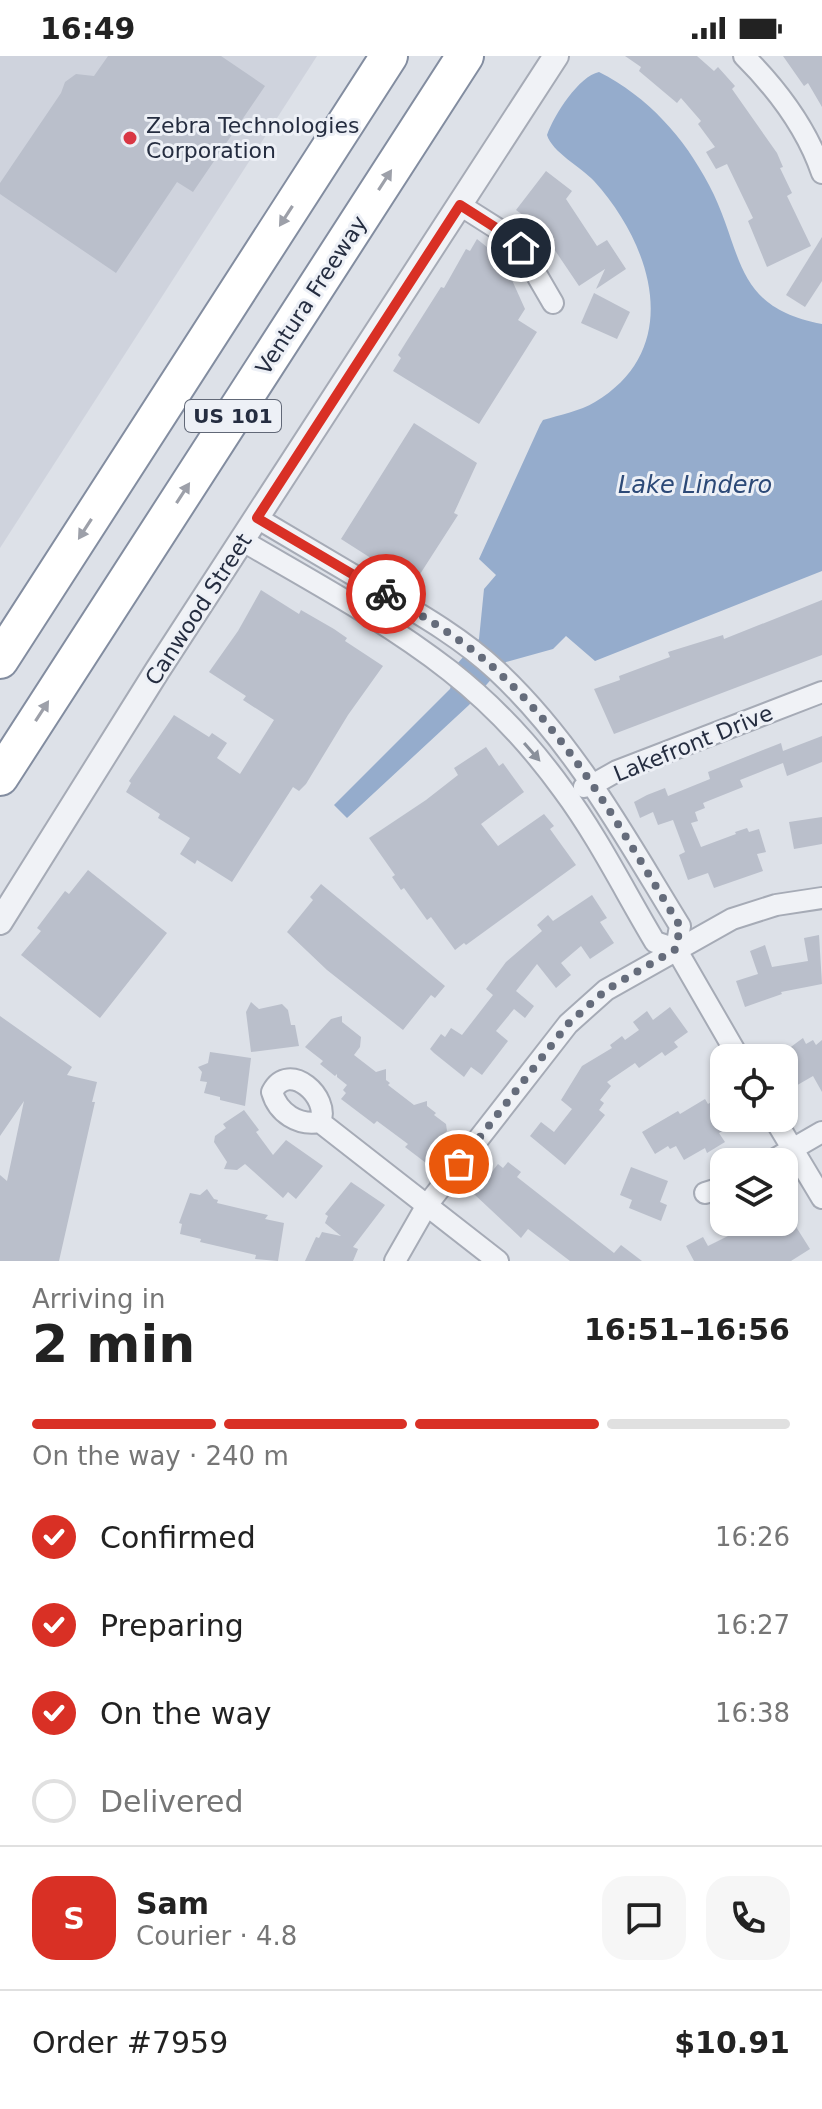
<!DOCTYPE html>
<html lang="en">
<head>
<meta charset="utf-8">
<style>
  :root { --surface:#fff; --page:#f6f6f6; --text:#222; --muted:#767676; --line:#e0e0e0; --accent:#d93025 }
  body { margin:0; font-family:"DejaVu Sans",sans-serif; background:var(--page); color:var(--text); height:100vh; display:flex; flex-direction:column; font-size:30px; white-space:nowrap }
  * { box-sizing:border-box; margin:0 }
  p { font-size:26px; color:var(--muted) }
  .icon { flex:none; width:44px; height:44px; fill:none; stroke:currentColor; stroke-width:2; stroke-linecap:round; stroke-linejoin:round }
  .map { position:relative; height:1205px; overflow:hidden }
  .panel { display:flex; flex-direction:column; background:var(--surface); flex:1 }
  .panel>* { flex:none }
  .tools { position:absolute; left:710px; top:988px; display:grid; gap:16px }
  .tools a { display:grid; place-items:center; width:88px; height:88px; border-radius:16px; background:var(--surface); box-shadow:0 2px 6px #0004; font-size:40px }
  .pin { position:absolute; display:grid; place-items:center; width:68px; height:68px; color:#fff; margin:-34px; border:4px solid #fff; border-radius:50%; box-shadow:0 2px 8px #0007 }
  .courier { position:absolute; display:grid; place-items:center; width:80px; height:80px; margin:-40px; border:6px solid #d93025; border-radius:50%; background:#fff; color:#222; box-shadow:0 2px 10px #0007 }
  .head em { font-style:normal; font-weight:700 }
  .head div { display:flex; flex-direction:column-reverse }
  .head { display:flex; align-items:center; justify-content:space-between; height:136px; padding:0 32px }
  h1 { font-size:52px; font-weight:700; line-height:60px }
  .bar { display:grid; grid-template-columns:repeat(4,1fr); gap:12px 8px; align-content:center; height:96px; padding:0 32px }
  .bar i { height:10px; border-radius:6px; background:var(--line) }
  .bar .active { background:var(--accent) }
  .bar p { grid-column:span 4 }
  .line { display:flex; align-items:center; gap:20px; padding:0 32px; border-top:2px solid var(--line) }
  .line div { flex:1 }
  .round { display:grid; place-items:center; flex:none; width:84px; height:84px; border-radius:24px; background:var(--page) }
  ol { padding:0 32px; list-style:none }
  li { display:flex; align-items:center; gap:24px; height:88px }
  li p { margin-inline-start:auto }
  li .icon { padding:8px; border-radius:50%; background:var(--accent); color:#fff; stroke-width:4 }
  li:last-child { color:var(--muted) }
  li i { width:44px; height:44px; border:4px solid var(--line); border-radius:50% }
  .status { display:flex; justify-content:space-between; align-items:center; height:56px; padding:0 40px; background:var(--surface); direction:ltr }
  .status svg { height:22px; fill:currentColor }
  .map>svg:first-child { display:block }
  .built { fill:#cfd3dd }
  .water { fill:#95accc }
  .building { fill:#babfcb }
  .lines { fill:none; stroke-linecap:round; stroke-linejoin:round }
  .minor-casing { stroke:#a6abb6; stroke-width:24 }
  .tertiary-casing { stroke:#a6abb6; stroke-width:28 }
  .motorway-casing { stroke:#838da0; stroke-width:40 }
  .minor { stroke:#f0f2f6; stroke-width:20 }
  .tertiary { stroke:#f0f2f6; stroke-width:24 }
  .motorway { stroke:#fff; stroke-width:36 }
  .oneway { fill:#9da0a9 }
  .oneway2 { fill:#8a909b }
  .done { stroke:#656c7b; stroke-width:8; stroke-dasharray:0 14.4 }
  .route { stroke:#d93025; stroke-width:10 }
  .poi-dot { fill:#d93744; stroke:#edf0f6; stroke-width:3 }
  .labels { text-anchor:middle; stroke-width:6; stroke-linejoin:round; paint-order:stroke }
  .shield { fill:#edf0f6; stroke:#616877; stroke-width:2 }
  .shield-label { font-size:20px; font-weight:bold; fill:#252d40 }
  .poi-label { font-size:22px; fill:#252d40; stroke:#edf0f6; text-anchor:start }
  .street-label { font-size:22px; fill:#252d40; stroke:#edf0f6 }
  .water-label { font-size:24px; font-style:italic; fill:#2c4977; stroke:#edf0f6 }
</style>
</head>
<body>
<div class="status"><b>16:49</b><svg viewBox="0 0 49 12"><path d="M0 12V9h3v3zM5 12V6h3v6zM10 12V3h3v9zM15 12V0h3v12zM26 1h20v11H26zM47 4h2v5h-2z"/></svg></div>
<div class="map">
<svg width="822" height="1205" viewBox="0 0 822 1205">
  <rect width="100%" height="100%" fill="#dde1e8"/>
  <path class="built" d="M 0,0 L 317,0 L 0,492 Z"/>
  <path class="water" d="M 599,16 C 648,41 684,81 709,129 C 744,195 731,251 822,268 L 822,515 L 595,605 L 566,580 L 553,593 L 506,606 L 469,649 L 347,762 L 334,749 L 450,633 L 457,608 L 479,583 L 484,533 L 496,519 L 479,503 L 540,369 L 543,364 C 560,359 580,355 595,346 C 685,292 652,189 594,125 C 581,111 552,96 547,79 C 554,59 579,20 599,16 Z"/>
  <g class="building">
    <path d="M 108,0 L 221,0 L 265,30 L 193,136 L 177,126 L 116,217 L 0,138 L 0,127 L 61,37 L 65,26 L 76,18 L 94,20 Z"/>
    <path d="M 625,0 L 697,0 L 714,15 L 718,11 L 735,30 L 732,33 L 777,97 L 783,111 L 780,112 L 792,137 L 787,140 L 811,190 L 767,211 L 748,165 L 753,162 L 727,108 L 716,113 L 706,96 L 715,91 L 698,68 L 701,65 L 681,42 L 677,47 L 639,15 L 641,11 Z"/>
    <path d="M 783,0 L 822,0 L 822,51 L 808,27 L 804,30 Z"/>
    <path d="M 546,115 L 572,135 L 566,143 L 597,190 L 607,184 L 626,213 L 596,233 L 605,213 L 579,230 L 550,187 L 555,183 L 516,154 Z"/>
    <path d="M 822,181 L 822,225 L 805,251 L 786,239 Z"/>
    <path d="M 477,183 L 503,204 L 525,253 L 518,264 L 537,276 L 479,368 L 393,315 L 401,302 L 398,299 L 408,283 L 441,231 L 444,232 L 466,193 L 470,195 Z"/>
    <path d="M 594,237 L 630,256 L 617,283 L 581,267 Z"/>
    <path d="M 414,367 L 477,407 L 454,457 L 458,459 L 413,529 L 341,483 Z"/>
    <path d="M 261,534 L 299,558 L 301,554 L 334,573 L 347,582 L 345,585 L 383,610 L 348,659 L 306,728 L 299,735 L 293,731 L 232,826 L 197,804 L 195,808 L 180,798 L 190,782 L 158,762 L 160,758 L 126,736 L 131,727 L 129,725 L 174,659 L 209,681 L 212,677 L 227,687 L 217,702 L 240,718 L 274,664 L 243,644 L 246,640 L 209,616 L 238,575 Z"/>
    <path d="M 822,544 L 822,599 L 614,678 L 594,633 L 620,624 L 619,620 L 670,601 L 668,596 L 723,579 L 724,583 Z"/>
    <path d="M 822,680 L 822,706 L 787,720 L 783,707 L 765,714 L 740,724 L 743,731 L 703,747 L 705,752 L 695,756 L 698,765 L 691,767 L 701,791 L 736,778 L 735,776 L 747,772 L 749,776 L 759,773 L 766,796 L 757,798 L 763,815 L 714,832 L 708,817 L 688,824 L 679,799 L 685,796 L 673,764 L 658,769 L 653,756 L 640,762 L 634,746 L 647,739 L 665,732 L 668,740 L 710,723 L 708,716 L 763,694 L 781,687 L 783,695 Z"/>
    <path d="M 486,691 L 499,710 L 503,707 L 524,736 L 481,768 L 498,790 L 544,758 L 554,770 L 550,773 L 576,809 L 466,889 L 464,887 L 455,894 L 431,861 L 427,864 L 404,832 L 401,834 L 392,821 L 395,819 L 369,782 L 426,744 L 458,719 L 454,712 Z"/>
    <path d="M 822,761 L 822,788 L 794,793 L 789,766 Z"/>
    <path d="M 88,814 L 167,877 L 100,962 L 21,899 L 41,875 L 37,872 L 65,835 L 69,838 Z"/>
    <path d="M 321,828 L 445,930 L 435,942 L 431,939 L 403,974 L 327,914 L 287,876 L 313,844 L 310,841 Z"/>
    <path d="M 592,839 L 607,862 L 600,866 L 614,887 L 590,903 L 581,890 L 561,907 L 571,919 L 556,932 L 537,908 L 516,935 L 534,950 L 525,962 L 514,953 L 496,975 L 508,985 L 482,1019 L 471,1011 L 464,1021 L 434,997 L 430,993 L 441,978 L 445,981 L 451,972 L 462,979 L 493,939 L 486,933 L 506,906 L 542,875 L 537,869 L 548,859 L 553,865 Z"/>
    <path d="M 819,879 L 822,928 L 781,936 L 782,938 L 745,951 L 736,925 L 758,918 L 750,895 L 765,889 L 772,911 L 808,905 L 804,882 Z"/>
    <path d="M 251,946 L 259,953 L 282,948 L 288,954 L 291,969 L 295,969 L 299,990 L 251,996 L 246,956 Z"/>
    <path d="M 670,951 L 688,976 L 674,986 L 678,991 L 665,1000 L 662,996 L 639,1012 L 635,1007 L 607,1026 L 611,1030 L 600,1044 L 604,1047 L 599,1054 L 605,1059 L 565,1109 L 530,1080 L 541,1066 L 554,1076 L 572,1053 L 561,1044 L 582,1010 L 612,992 L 610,989 L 622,980 L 625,984 L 639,974 L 633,966 L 647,955 L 653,964 Z"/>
    <path d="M 0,960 L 72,1011 L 67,1019 L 97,1026 L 92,1046 L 95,1046 L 59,1205 L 0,1205 L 0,1119 L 7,1125 L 24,1045 L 0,1080 Z"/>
    <path d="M 342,960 L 342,966 L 361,981 L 360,991 L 354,999 L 376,1016 L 386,1013 L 386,1024 L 390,1027 L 388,1029 L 414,1049 L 427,1045 L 427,1050 L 436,1057 L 434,1059 L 446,1068 L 447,1075 L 436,1089 L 439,1091 L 426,1107 L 405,1091 L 408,1088 L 377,1065 L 374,1068 L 341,1043 L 346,1037 L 343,1034 L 347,1029 L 337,1021 L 337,1018 L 335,1020 L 320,1008 L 323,1005 L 305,991 L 331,963 Z"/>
    <path d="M 803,982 L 806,988 L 813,984 L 816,989 L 822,984 L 822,1036 L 813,1020 L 794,1031 L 784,1014 L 784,996 Z"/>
    <path d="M 210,996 L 251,1002 L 245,1050 L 220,1044 L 220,1041 L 204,1037 L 207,1026 L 200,1025 L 202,1016 L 198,1011 L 208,1007 Z"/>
    <path d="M 724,1039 L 724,1062 L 745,1062 L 719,1077 L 725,1086 L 707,1097 L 705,1092 L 684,1104 L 676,1090 L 670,1093 L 668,1090 L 655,1098 L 642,1076 L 678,1055 L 680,1058 L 705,1043 L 708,1048 Z"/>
    <path d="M 244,1054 L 259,1074 L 256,1076 L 273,1099 L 286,1084 L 323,1110 L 296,1143 L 288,1136 L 283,1142 L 245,1108 L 237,1114 L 224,1113 L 227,1106 L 214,1086 L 215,1080 L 226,1072 L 223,1068 Z"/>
    <path d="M 508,1106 L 521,1116 L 517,1121 L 614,1197 L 621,1189 L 642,1205 L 570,1205 L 528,1173 L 521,1182 L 474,1138 L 498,1108 L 503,1112 Z"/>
    <path d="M 631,1111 L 668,1125 L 660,1146 L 667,1149 L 661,1165 L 629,1152 L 632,1144 L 620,1139 Z"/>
    <path d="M 351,1126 L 385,1149 L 353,1191 L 358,1193 L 353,1205 L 305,1205 L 316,1181 L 319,1182 L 322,1176 L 341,1180 L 325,1167 L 328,1160 L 325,1158 Z"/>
    <path d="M 207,1133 L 214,1143 L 218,1144 L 217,1147 L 268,1159 L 265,1163 L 284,1167 L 278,1205 L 255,1203 L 256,1199 L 200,1186 L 201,1183 L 180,1178 L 182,1168 L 179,1167 L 190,1137 L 200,1139 Z"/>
    <path d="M 737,1166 L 793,1166 L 810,1193 L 791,1205 L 694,1205 L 686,1190 L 703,1181 L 708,1190 L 742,1173 Z"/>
  </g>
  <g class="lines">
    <defs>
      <g id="minor">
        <path d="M 744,0 C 777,33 807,73 822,117"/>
        <path d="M 460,149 L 504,177 L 521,192 L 553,247"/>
        <path d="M 257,462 C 297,486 337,509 377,533 C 418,557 462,582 497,615 C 575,688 625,781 680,870 L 676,893 L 739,1002"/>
        <path d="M 243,485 C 313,526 386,565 450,615 C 492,648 532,691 563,734 C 598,781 625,836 655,886 L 676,893"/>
        <path d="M 584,731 L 594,728 L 617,715 L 822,636"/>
        <path d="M 774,1062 L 822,1142"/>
        <path d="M 320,1066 C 331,1042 289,1003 272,1036 C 278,1057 298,1070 320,1066 L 498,1205"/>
        <path d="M 770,1106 L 822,1076"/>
        <path d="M 705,1137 L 724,1131"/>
        <path d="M 395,1205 L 427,1149 L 568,968 L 606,934 L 732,863 L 776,849 L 822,842"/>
      </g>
      <path id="tertiary" d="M 0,866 L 157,615 L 556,0"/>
      <g id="motorway">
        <path d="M 0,604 L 389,0"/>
        <path d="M 0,721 L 465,0"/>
      </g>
    </defs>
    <use href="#minor" class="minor-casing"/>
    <use href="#tertiary" class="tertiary-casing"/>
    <use href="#motorway" class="motorway-casing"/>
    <use href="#minor" class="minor"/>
    <use href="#tertiary" class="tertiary"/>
    <use href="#motorway" class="motorway"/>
  </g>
  <defs><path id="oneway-solid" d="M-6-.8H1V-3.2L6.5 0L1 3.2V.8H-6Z" transform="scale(2)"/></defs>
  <g class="oneway">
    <use href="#oneway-solid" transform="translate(385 124) rotate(-57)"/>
    <use href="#oneway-solid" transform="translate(286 160) rotate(123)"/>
    <use href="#oneway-solid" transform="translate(183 437) rotate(-57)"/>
    <use href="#oneway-solid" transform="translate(85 473) rotate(123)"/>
    <use href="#oneway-solid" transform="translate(42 655) rotate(-57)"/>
  </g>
  <use class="oneway2" href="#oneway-solid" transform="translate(532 696) rotate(49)"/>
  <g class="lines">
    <path class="done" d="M 386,538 C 424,561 464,584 496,614 C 575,686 625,781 680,870 L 676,893 L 606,934 L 568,968 L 459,1108"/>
    <path class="route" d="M 386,538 L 257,462 L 460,149 L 504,177 L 521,192"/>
  </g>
  <circle class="poi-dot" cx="130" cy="82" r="8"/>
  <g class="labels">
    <rect class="shield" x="185" y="344" width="96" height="32" rx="6"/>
    <g class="shield-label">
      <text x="233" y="367">US 101</text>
    </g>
    <g class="poi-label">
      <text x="146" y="77">Zebra Technologies<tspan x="146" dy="25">Corporation</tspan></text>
    </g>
    <g class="street-label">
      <text transform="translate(311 239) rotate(-57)" y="8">Ventura Freeway</text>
      <text transform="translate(198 553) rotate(-57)" y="8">Canwood Street</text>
      <text transform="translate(693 687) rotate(-22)" y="8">Lakefront Drive</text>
    </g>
    <g class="water-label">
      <text x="695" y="437">Lake Lindero</text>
    </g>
  </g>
</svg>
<div class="tools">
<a><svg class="icon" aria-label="locate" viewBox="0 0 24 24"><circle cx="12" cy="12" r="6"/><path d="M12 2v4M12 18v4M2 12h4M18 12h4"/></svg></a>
<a><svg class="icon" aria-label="layers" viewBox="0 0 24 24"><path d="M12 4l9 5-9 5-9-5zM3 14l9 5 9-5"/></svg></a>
</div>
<div class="pin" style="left:459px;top:1108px;background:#ea580c"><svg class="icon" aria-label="bag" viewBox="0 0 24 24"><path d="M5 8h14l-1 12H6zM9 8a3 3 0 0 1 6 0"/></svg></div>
<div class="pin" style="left:521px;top:192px;background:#1f2937"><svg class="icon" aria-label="home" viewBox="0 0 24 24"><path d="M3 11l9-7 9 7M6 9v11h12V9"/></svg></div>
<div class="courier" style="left:386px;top:538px"><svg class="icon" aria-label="bike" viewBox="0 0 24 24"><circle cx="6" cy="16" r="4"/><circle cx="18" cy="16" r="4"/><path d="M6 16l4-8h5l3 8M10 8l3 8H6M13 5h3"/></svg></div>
</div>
<section class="panel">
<div class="head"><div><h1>2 min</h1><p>Arriving in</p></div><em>16:51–16:56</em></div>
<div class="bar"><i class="active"></i><i class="active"></i><i class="active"></i><i></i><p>On the way · 240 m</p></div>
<ol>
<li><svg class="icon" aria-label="check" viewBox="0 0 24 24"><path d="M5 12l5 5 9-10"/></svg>Confirmed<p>16:26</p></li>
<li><svg class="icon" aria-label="check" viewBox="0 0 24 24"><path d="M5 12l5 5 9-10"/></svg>Preparing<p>16:27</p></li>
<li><svg class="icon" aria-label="check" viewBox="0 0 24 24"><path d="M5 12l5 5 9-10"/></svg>On the way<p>16:38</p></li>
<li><i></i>Delivered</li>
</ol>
<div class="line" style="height:144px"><b class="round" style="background:var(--accent);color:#fff">S</b><div><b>Sam</b><p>Courier · 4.8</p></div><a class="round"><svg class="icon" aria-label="chat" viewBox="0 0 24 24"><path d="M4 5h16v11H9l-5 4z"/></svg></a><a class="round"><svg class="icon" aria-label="phone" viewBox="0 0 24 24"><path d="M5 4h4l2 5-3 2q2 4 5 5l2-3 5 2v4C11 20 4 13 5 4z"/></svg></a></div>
<div class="line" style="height:104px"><div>Order #7959</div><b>$10.91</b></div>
</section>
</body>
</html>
